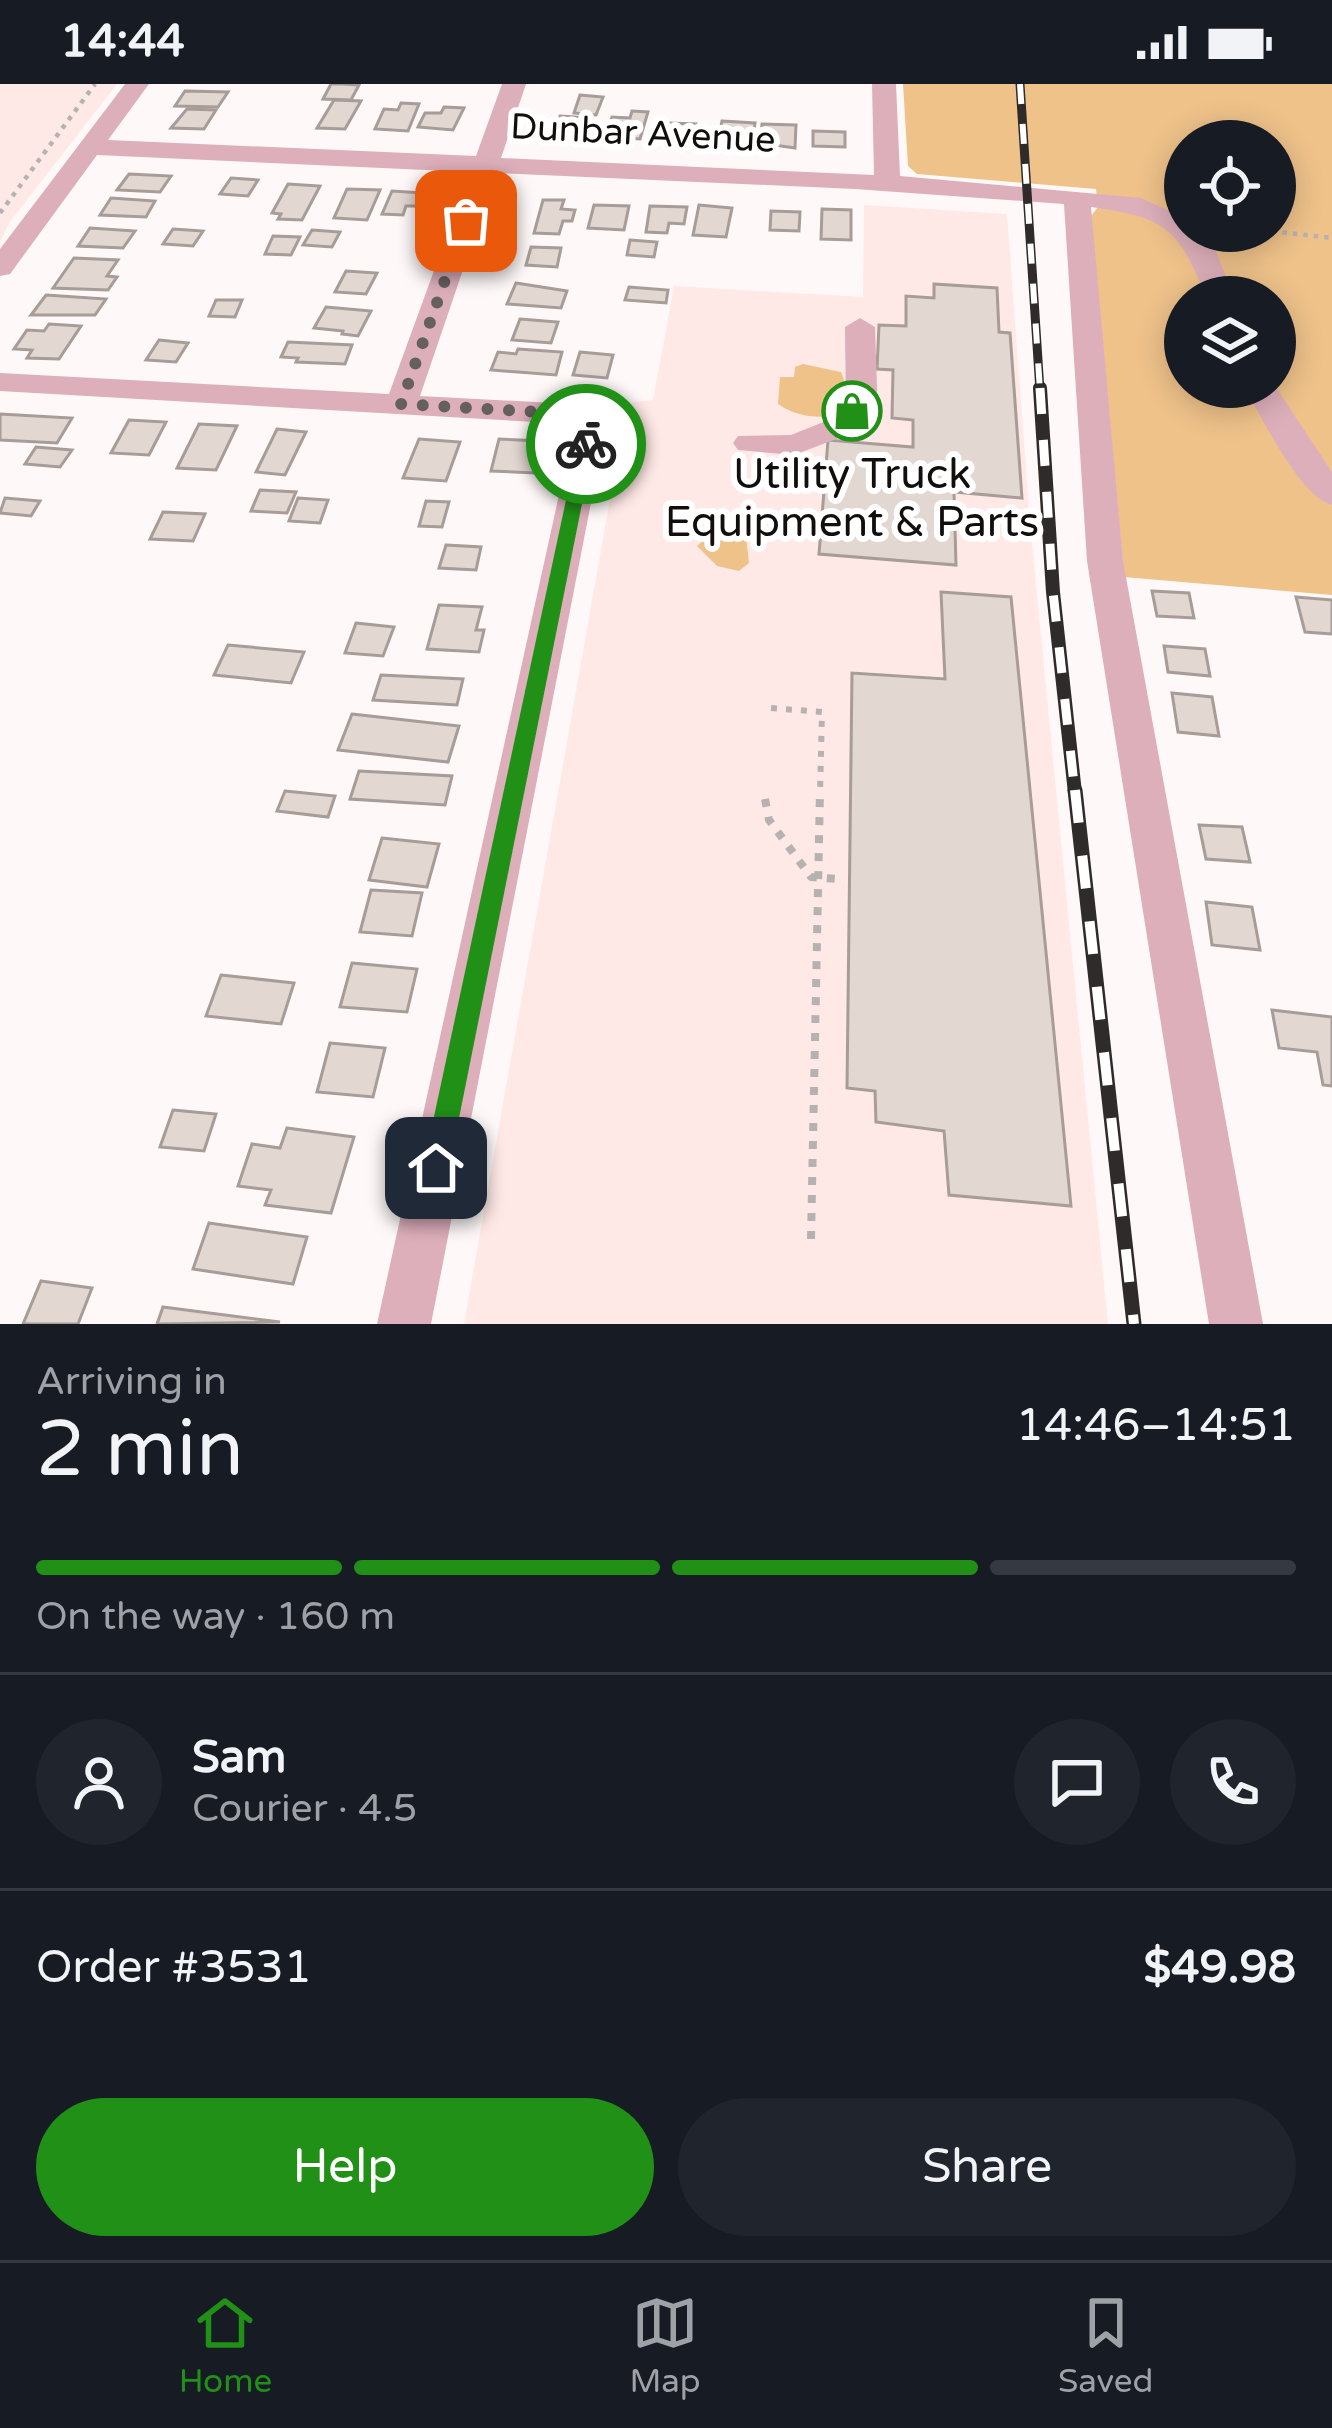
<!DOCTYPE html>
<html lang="en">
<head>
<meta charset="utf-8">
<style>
  :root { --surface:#171b24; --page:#20242c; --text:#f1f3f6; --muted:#9ea1a6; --line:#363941; --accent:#209017 }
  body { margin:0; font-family:"Varela Round",sans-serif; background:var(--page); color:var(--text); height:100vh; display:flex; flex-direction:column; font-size:45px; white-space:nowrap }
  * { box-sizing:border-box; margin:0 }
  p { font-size:39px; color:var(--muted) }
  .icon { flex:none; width:66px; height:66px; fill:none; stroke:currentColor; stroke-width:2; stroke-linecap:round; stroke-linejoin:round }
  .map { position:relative; height:1240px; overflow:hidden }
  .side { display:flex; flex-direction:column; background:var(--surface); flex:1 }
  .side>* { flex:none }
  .controls { position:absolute; left:1164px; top:36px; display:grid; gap:24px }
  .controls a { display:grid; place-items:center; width:132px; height:132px; border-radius:50%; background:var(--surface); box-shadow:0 6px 30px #0003; font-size:60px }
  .pin { position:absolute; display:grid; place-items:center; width:102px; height:102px; color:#fff; margin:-51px; border-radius:24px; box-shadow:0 6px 18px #0006 }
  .courier { position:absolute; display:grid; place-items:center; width:120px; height:120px; margin:-60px; border:9px solid #209017; border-radius:50%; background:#fff; color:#222; box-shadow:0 3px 15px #0007 }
  .headline em { font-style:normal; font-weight:600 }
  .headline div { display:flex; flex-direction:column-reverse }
  .headline { display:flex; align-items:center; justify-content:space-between; height:204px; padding:0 36px }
  h1 { font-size:78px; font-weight:600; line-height:90px }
  .bar { display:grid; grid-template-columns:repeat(4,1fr); gap:18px 12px; align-content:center; height:144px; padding:0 36px }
  .bar i { height:15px; border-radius:9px; background:var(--line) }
  .bar .on { background:var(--accent) }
  .bar p { grid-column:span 4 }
  .line { display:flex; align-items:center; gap:30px; padding:0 36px; border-top:3px solid var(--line) }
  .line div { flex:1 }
  .round { display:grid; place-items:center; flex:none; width:126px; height:126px; border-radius:63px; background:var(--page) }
  .action { display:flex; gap:24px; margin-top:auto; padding:24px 36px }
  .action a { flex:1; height:138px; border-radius:72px; background:var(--accent); color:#fff; font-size:48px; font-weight:600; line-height:138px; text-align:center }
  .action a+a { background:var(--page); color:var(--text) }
  .status { display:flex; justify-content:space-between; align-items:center; height:84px; padding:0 60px; background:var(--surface); direction:ltr }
  .status svg { height:33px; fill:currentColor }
  .tabs { display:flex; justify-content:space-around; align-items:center; height:168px; border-top:3px solid var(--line); background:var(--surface); font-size:33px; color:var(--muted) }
  .tabs a { display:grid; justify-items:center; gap:6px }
  .tabs .on { color:var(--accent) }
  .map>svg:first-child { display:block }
  .built { fill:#ffe9e6 }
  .green { fill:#efc28a; fill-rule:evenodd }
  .building { fill:#e2d7d1; stroke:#a79c97; stroke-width:3 }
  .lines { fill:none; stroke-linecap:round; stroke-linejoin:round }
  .path-far2 { stroke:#b6b2b1; stroke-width:4.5; stroke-dasharray:4.5 6; stroke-linecap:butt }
  .path-far1 { stroke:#b6b2b1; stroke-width:6; stroke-dasharray:6 9; stroke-linecap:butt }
  .path { stroke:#b6b2b1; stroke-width:8; stroke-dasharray:8 10; stroke-linecap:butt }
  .minor { fill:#ddafbb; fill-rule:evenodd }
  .rail-far2-casing { stroke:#2f2b2a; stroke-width:9 }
  .rail-far1-casing { stroke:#2f2b2a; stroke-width:14 }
  .rail-casing { stroke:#2f2b2a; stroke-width:15 }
  .rail-far2 { stroke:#fff; stroke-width:6; stroke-dasharray:20; stroke-linecap:butt }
  .rail-far1 { stroke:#fff; stroke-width:9; stroke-dasharray:26; stroke-linecap:butt }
  .rail { stroke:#fff; stroke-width:10; stroke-dasharray:33; stroke-linecap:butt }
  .route { fill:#209017 }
  .done { stroke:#65605f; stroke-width:12; stroke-dasharray:0 21.6 }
  .labels { text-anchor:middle; stroke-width:12; stroke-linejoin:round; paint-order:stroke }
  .far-street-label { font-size:36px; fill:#120e0d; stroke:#fff }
  .poi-label { font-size:42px; fill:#120e0d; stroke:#fff }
</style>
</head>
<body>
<div class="status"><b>14:44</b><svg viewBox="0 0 49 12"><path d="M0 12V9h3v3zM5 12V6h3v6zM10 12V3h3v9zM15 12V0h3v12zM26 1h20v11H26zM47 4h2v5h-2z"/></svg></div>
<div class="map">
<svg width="1332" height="1240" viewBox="0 0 1332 1240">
  <rect width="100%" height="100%" fill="#fef9f8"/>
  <g class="built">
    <path d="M 0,0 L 117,0 L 9,139 L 0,159 Z"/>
    <path d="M 864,121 L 1007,130 L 1030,438 L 1108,1240 L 464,1240 L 627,319 L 653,316 L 674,202 L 863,213 Z"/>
  </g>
  <g class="green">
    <path d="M 903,0 L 1332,0 L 1332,511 L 1124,493 L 1091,132 L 1098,123 L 1096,105 L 917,90 L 908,82 ZM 1185,57 L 1275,57 L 1275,147 L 1185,147 ZM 1185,213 L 1275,213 L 1275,303 L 1185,303 Z"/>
    <path d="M 803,280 L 841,288 L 854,325 C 832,337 798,335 778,320 L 780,293 L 794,293 L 795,283 Z"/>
    <path d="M 727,435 L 745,443 L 749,479 L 739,487 L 717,482 L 697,462 Z"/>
  </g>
  <g class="building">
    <path d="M 331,0 L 342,0 L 359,1 L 351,16 L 323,15 Z"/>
    <path d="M 185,7 L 228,8 L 218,23 L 175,22 Z"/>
    <path d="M 580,11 L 603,13 L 596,31 L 574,29 Z"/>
    <path d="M 334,16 L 361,17 L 345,45 L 317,44 Z"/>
    <path d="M 401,19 L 419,20 L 408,47 L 375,45 L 384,25 L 398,26 Z"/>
    <path d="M 444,23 L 464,24 L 453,46 L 418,43 L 425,29 L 441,29 Z"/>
    <path d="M 187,25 L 216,26 L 204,45 L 171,44 Z"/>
    <path d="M 632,27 L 648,28 L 640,55 L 605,53 L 612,33 L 630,34 Z"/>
    <path d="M 560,32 L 592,34 L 584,57 L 551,55 Z"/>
    <path d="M 722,37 L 755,39 L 752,59 L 718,57 Z"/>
    <path d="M 669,39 L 696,40 L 693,60 L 666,59 Z"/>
    <path d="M 762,40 L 796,41 L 795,64 L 760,59 Z"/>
    <path d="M 813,47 L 845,48 L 845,63 L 813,62 Z"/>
    <path d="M 129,90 L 171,92 L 160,108 L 117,106 Z"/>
    <path d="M 231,94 L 258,96 L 248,112 L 220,110 Z"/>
    <path d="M 288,100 L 320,102 L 302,136 L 278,135 L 281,130 L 272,129 Z"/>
    <path d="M 347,105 L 380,106 L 367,136 L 334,134 Z"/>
    <path d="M 392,107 L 424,109 L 418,122 L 406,122 L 403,131 L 382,130 Z"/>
    <path d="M 111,114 L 155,117 L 146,133 L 100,131 Z"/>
    <path d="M 543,116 L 564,116 L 561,125 L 575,126 L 572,137 L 563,137 L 559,150 L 534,149 Z"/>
    <path d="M 594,121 L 629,122 L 624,146 L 588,144 Z"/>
    <path d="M 699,121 L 732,124 L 726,153 L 693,151 Z"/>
    <path d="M 650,122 L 687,123 L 684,140 L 669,139 L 667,149 L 646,148 Z"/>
    <path d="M 822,125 L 851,126 L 851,156 L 821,155 Z"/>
    <path d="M 771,127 L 800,128 L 799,147 L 770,146 Z"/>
    <path d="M 90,144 L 135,147 L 123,164 L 78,162 Z"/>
    <path d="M 173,145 L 203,147 L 193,162 L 163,160 Z"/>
    <path d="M 312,146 L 340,148 L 332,163 L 303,161 Z"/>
    <path d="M 273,152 L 300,153 L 291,171 L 265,170 Z"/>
    <path d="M 630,156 L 657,158 L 654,173 L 627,171 Z"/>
    <path d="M 531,163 L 561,164 L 557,183 L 526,181 Z"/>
    <path d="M 74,174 L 118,176 L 107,192 L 117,193 L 108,206 L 53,204 Z"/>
    <path d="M 346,187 L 377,189 L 366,210 L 335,208 Z"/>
    <path d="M 516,199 L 567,207 L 561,224 L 507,220 Z"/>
    <path d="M 934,200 L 997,204 L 999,248 L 1010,249 L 1022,414 L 954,408 L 956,481 L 819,470 L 828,356 L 913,363 L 913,336 L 892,334 L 893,286 L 877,285 L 879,241 L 906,242 L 906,212 L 934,214 Z"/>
    <path d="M 629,203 L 668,206 L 666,219 L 625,216 Z"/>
    <path d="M 46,211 L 106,215 L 95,231 L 31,231 Z"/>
    <path d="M 216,216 L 242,216 L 235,233 L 209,232 Z"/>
    <path d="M 326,223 L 371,227 L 358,252 L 342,250 L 343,247 L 314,244 Z"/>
    <path d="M 520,235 L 558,238 L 551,259 L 512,256 Z"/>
    <path d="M 49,240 L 81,242 L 59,275 L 27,274 L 32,266 L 14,265 L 27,246 L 44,247 Z"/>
    <path d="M 159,256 L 188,259 L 176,278 L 146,276 Z"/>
    <path d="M 288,258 L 352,261 L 345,280 L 296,278 L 298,274 L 281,273 Z"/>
    <path d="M 518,265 L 562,268 L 556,291 L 491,286 L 498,268 L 516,270 Z"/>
    <path d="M 580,268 L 613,271 L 607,294 L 573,291 Z"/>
    <path d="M 0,330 L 72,334 L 57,359 L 0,356 Z"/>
    <path d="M 129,336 L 166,338 L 149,371 L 111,369 Z"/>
    <path d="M 199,340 L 237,342 L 216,386 L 177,384 Z"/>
    <path d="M 277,345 L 306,348 L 285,391 L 256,388 Z"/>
    <path d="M 419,355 L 460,358 L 446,397 L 403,394 Z"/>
    <path d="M 499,355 L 541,357 L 535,389 L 491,387 Z"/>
    <path d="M 36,363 L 72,366 L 60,383 L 25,380 Z"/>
    <path d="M 260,406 L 296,408 L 287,429 L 251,427 Z"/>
    <path d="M 5,414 L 40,417 L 31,432 L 0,429 Z"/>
    <path d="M 298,414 L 328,416 L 320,439 L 289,437 Z"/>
    <path d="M 426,417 L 449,418 L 442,443 L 419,442 Z"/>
    <path d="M 163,428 L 205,430 L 193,457 L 150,455 Z"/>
    <path d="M 446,461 L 481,463 L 476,486 L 439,484 Z"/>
    <path d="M 1152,507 L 1189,509 L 1194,534 L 1157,532 Z"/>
    <path d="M 941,508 L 1011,513 L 1071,1122 L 949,1111 L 944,1047 L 876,1038 L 875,1007 L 847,1004 L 852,589 L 945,595 Z"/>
    <path d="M 1296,513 L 1332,516 L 1332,550 L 1305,548 Z"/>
    <path d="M 439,521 L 482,523 L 476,546 L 484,546 L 479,568 L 427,565 Z"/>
    <path d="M 356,539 L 394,543 L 383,572 L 345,569 Z"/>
    <path d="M 228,561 L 304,568 L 291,599 L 214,591 Z"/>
    <path d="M 1164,562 L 1205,565 L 1210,592 L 1168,588 Z"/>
    <path d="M 381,591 L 463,595 L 457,621 L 373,616 Z"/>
    <path d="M 1172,609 L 1212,613 L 1219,652 L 1178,648 Z"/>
    <path d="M 352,630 L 459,642 L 448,678 L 338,666 Z"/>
    <path d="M 359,687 L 452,692 L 445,721 L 350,715 Z"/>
    <path d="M 285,707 L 335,712 L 328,733 L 277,727 Z"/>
    <path d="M 1199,741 L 1242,743 L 1250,778 L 1206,775 Z"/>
    <path d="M 382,754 L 439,760 L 427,803 L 369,796 Z"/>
    <path d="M 371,806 L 422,809 L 412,852 L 360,848 Z"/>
    <path d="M 1206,818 L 1252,823 L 1260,866 L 1212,861 Z"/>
    <path d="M 352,879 L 417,885 L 407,928 L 340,923 Z"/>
    <path d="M 221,891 L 294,899 L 281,940 L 206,932 Z"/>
    <path d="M 1272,926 L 1332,933 L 1332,1002 L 1323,1001 L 1317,968 L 1279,964 Z"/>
    <path d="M 330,959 L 385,964 L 373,1013 L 317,1008 Z"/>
    <path d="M 173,1026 L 216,1030 L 204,1067 L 160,1063 Z"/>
    <path d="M 287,1044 L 354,1053 L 331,1129 L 265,1121 L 271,1106 L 238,1102 L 252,1060 L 280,1064 Z"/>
    <path d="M 209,1139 L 307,1153 L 293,1200 L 193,1185 Z"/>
    <path d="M 41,1197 L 92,1204 L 78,1240 L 23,1240 Z"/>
    <path d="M 163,1223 L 280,1238 L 157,1240 Z"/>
  </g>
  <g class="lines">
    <g class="path-far2">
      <path d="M 0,129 L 95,0"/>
      <path d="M 1272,147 L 1332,154"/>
    </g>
    <path class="path-far1" d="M 771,624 L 822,628 L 820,709"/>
    <g class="path">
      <path d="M 765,715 L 769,736 L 811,793 L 838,795"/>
      <path d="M 811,1155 L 820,706"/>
    </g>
    <g class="minor">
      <path d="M 125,0 L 149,0 L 108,56 L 476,72 L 502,0 L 526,0 L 501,74 L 874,91 L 872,0 L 896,0 L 900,92 L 1141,114 L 1185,134 L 1185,147 L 1201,147 L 1215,165 L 1234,213 L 1206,213 C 1179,144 1165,133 1091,123 L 1123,477 L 1263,1240 L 1209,1240 L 1087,477 L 1064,120 L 855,105 L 496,89 L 420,312 L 555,319 L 594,330 L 605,347 L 431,1240 L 377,1240 L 573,347 L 553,339 L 0,307 L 0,289 L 389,310 L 470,88 L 97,71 L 10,190 L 0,192 L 0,165 Z"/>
      <path d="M 860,234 L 875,243 L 878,334 L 873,341 L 794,371 L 738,366 L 733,359 L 738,352 L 791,351 L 846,329 L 845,243 Z"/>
      <path d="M 1275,302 L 1332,388 L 1332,421 C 1299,412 1262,333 1244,303 Z"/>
    </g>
    <defs>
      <path id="rail-far2" d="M 1020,0 L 1040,307"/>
      <path id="rail-far1" d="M 1040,304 L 1053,508 L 1075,709"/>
      <path id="rail" d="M 1075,706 L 1134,1240"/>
    </defs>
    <use href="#rail-far2" class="rail-far2-casing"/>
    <use href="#rail-far1" class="rail-far1-casing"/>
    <use href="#rail" class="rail-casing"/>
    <use href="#rail-far2" class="rail-far2"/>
    <use href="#rail-far1" class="rail-far1"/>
    <use href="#rail" class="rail"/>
  </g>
  <path class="route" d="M 586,355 L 594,360 L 449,1084 L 445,1093 L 436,1096 L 427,1093 L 423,1084 L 578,360 Z"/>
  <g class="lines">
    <path class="done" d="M 466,137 L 401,320 L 555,329 L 584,337 L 589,347 L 586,360"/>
  </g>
  <defs>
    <symbol id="shop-ring" viewBox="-11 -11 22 22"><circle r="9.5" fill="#fff" stroke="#209017" stroke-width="1.5"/><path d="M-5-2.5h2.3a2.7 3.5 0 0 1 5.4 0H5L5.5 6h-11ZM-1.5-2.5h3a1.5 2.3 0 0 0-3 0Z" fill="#209017"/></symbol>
  </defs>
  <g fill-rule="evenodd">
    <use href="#shop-ring" x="819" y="294" width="66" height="66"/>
  </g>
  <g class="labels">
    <g class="far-street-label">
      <text transform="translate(643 48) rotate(3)" y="13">Dunbar Avenue</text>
    </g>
    <g class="poi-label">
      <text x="852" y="404">Utility Truck<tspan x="852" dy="48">Equipment &amp; Parts</tspan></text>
    </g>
  </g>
</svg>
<div class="controls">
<a><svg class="icon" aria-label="locate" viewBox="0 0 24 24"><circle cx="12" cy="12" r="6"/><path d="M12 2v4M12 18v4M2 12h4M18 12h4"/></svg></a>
<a><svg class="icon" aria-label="layers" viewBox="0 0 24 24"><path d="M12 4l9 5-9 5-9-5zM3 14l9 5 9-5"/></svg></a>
</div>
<div class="pin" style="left:466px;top:137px;background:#ea580c"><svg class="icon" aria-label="bag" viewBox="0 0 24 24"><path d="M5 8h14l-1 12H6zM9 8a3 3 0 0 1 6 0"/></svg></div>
<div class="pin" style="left:436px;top:1084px;background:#1f2937"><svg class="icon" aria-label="home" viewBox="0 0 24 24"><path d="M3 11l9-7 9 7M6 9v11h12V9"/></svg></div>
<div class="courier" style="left:586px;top:360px"><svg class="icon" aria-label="bike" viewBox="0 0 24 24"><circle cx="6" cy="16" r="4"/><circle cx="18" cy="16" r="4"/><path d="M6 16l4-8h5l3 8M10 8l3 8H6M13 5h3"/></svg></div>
</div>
<section class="side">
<div class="headline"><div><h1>2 min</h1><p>Arriving in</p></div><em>14:46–14:51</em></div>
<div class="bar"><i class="on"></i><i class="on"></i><i class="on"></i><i></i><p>On the way · 160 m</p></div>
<div class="line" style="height:216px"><a class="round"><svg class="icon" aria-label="person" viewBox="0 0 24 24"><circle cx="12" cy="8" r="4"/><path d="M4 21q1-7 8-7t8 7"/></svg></a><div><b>Sam</b><p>Courier · 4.5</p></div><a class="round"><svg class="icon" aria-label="chat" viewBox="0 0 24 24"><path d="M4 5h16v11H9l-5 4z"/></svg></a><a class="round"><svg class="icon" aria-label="phone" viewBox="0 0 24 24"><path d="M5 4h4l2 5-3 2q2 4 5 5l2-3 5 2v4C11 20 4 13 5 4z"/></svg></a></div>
<div class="line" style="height:156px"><div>Order #3531</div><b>$49.98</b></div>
<div class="action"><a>Help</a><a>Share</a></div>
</section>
<nav class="tabs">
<a class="on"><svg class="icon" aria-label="home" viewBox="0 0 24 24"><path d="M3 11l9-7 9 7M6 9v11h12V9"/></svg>Home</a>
<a><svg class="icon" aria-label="map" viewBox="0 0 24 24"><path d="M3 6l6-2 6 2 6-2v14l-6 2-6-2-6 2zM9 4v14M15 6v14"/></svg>Map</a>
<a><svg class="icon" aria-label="saved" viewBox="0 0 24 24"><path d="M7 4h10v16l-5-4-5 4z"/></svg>Saved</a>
</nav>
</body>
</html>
